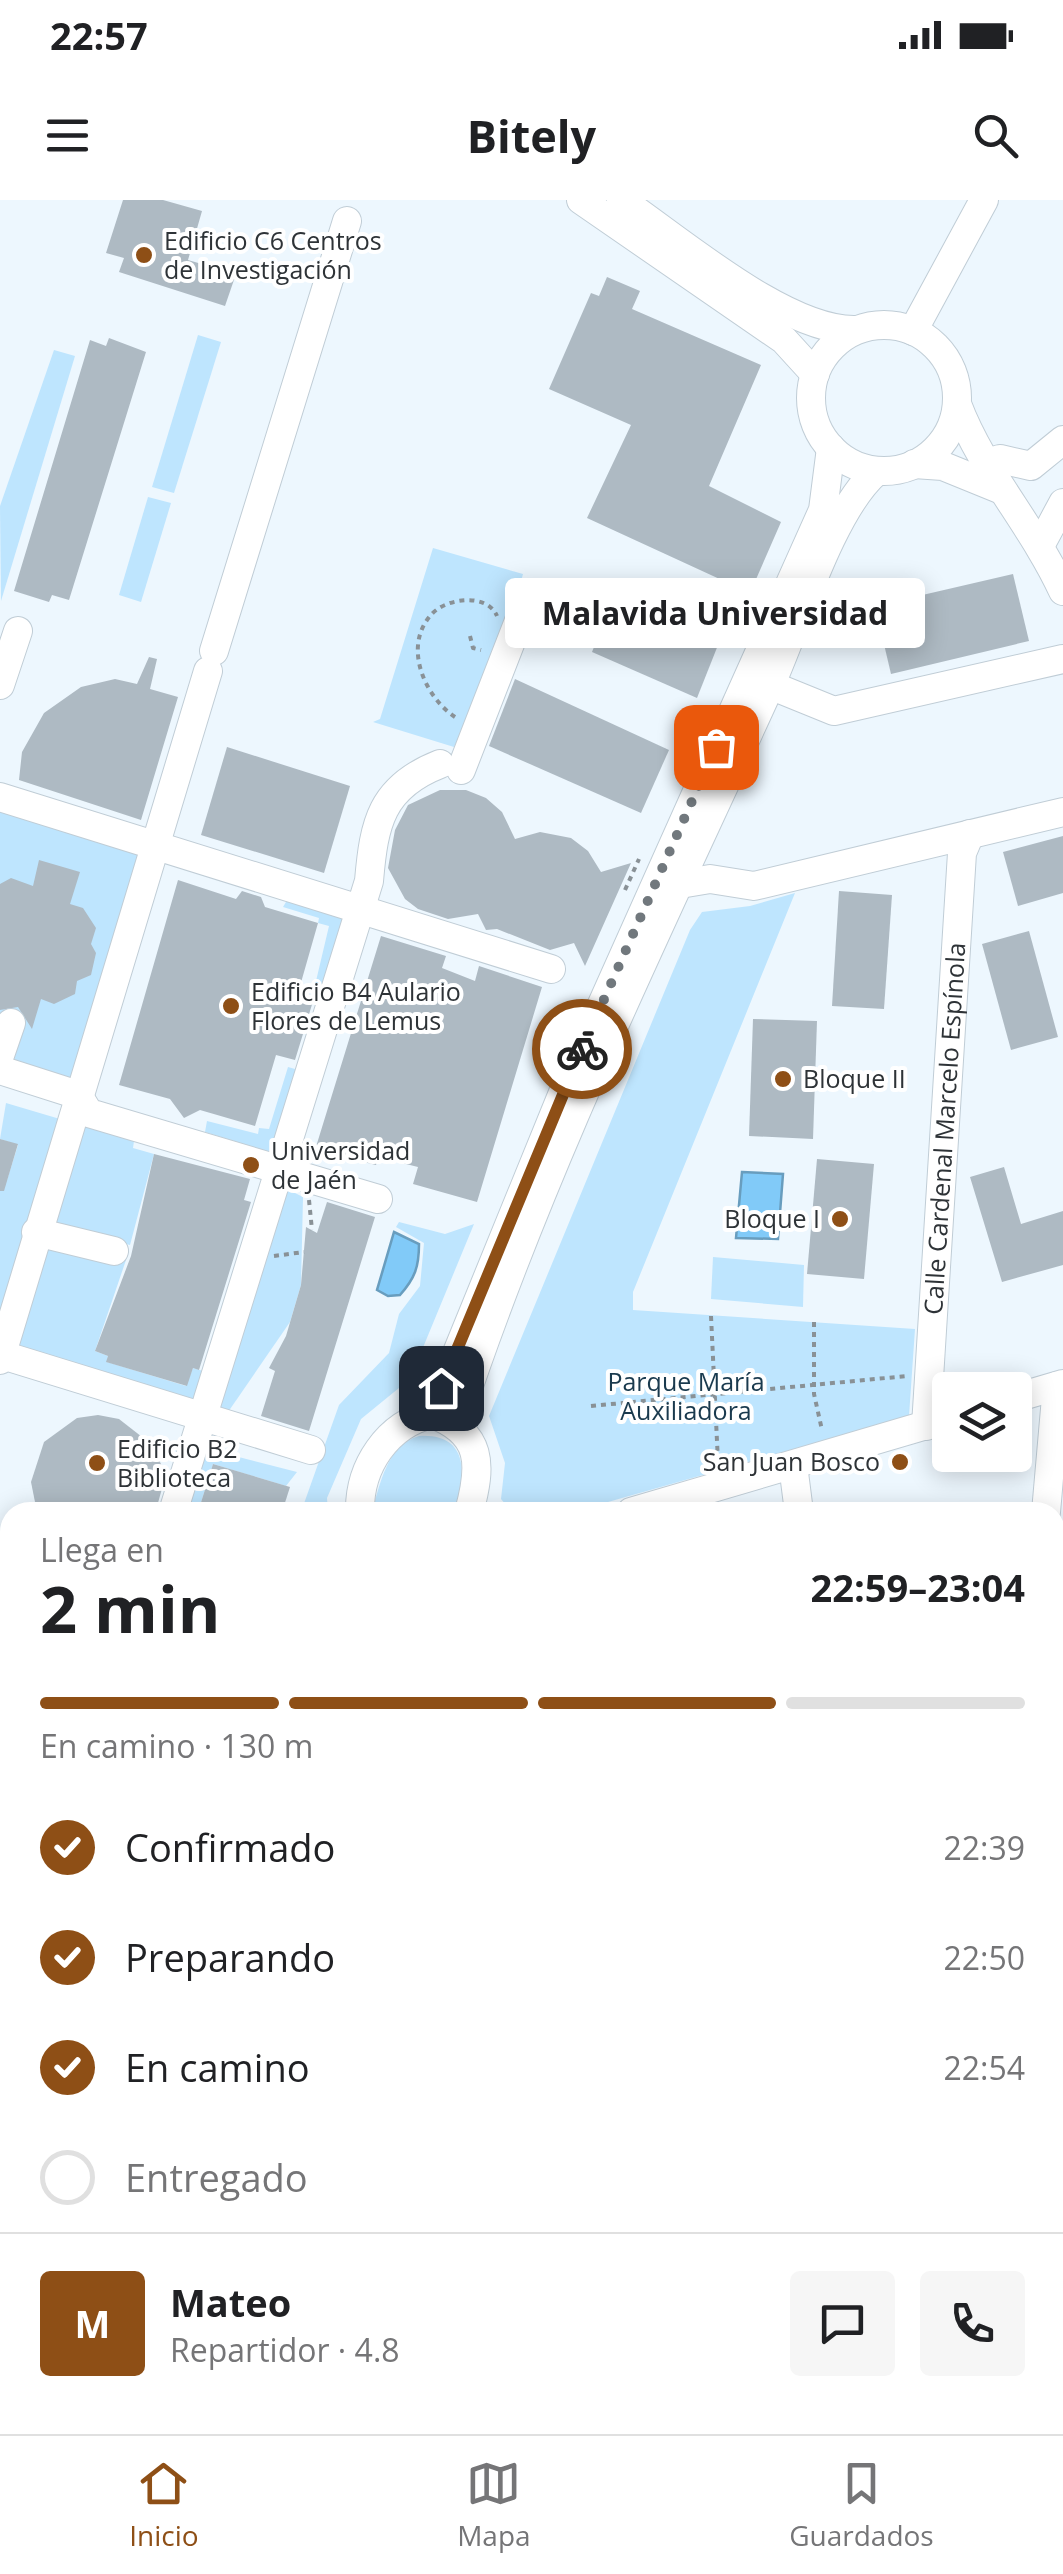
<!DOCTYPE html>
<html lang="es">
<head>
<meta charset="utf-8">
<style>
  :root { --surface:#fff; --page:#f6f6f6; --text:#202124; --muted:#757577; --line:#e0e0e0; --accent:#8e4f16 }
  body { margin:0; font-family:"Open Sans",sans-serif; background:var(--page); color:var(--text); height:100vh; display:flex; flex-direction:column; font-size:38px; white-space:nowrap }
  * { box-sizing:border-box; margin:0 }
  p { font-size:32px; color:var(--muted) }
  .icon { flex:none; width:55px; height:55px; fill:none; stroke:currentColor; stroke-width:2; stroke-linecap:round; stroke-linejoin:round }
  .map { position:relative; flex:1; overflow:hidden }
  .details { position:absolute; left:0px; top:1302px; width:1065px; height:932px; display:flex; flex-direction:column; background:var(--surface); border-radius:30px 30px 0 0; box-shadow:0 5px 25px #0003 }
  .details>* { flex:none }
  .fabs { position:absolute; left:932px; top:1172px; display:grid; gap:20px }
  .fabs a { display:grid; place-items:center; width:100px; height:100px; border-radius:10px; background:var(--surface); box-shadow:0 5px 25px #0003; font-size:50px }
  .pin { position:absolute; display:grid; place-items:center; width:85px; height:85px; color:#fff; margin:-42px; border-radius:20px; box-shadow:0 5px 15px #0006 }
  .courier { position:absolute; display:grid; place-items:center; width:100px; height:100px; margin:-50px; border:8px solid #8e4f16; border-radius:50%; background:#fff; color:#222; box-shadow:0 2px 12px #0007 }
  .bubble { position:absolute; height:70px; border-radius:10px; background:var(--surface); box-shadow:0 5px 25px #0003; font-size:32px; font-weight:700; line-height:70px; text-align:center }
  .summary em { font-style:normal; font-weight:700 }
  .summary div { display:flex; flex-direction:column-reverse }
  .summary { display:flex; align-items:center; justify-content:space-between; height:170px; padding:0 40px }
  h1 { font-size:65px; font-weight:700; line-height:75px }
  .bar { display:grid; grid-template-columns:repeat(4,1fr); gap:15px 10px; align-content:center; height:120px; padding:0 40px }
  .bar i { height:12px; border-radius:8px; background:var(--line) }
  .bar .on { background:var(--accent) }
  .bar p { grid-column:span 4 }
  .line { display:flex; align-items:center; gap:25px; padding:0 40px; border-top:2px solid var(--line) }
  .line div { flex:1 }
  .round { display:grid; place-items:center; flex:none; width:105px; height:105px; border-radius:10px; background:var(--page) }
  ol { padding:0 40px; list-style:none }
  li { display:flex; align-items:center; gap:30px; height:110px }
  li p { margin-inline-start:auto }
  li .icon { padding:10px; border-radius:50%; background:var(--accent); color:#fff; stroke-width:4 }
  li:last-child { color:var(--muted) }
  li i { width:55px; height:55px; border:5px solid var(--line); border-radius:50% }
  .status { display:flex; justify-content:space-between; align-items:center; height:70px; padding:0 50px; background:var(--surface); direction:ltr }
  .status svg { height:28px; fill:currentColor }
  header { display:flex; justify-content:space-between; align-items:center; height:130px; padding:0 40px; background:var(--surface); font-size:45px; font-weight:700 }
  .tabs { display:flex; justify-content:space-around; align-items:center; height:140px; border-top:2px solid var(--line); background:var(--surface); font-size:28px; color:var(--muted) }
  .tabs a { display:grid; justify-items:center; gap:5px }
  .tabs .on { color:var(--accent) }
  .map>svg:first-child { display:block }
  .green { fill:#bee5fe }
  .water { fill:#81caf8; stroke:#689dbe; stroke-width:2.5 }
  .building { fill:#aebac3 }
  .lines { fill:none; stroke-linecap:round; stroke-linejoin:round }
  .minor-casing { stroke:#c0cdd6; stroke-width:30 }
  .highway-casing { stroke:#c0cdd6; stroke-width:42 }
  .path { stroke:#899196; stroke-width:4; stroke-dasharray:5 5; stroke-linecap:butt }
  .minor { stroke:#fff; stroke-width:28 }
  .highway { stroke:#fff; stroke-width:40 }
  .tram { stroke:#81898e; stroke-width:2.5 }
  .done { stroke:#71787d; stroke-width:10; stroke-dasharray:0 18 }
  .route { stroke:#8e4f16; stroke-width:12 }
  .poi-dot { fill:#8e4f16; stroke:#fff; stroke-width:4 }
  .labels { text-anchor:middle; stroke-width:8; stroke-linejoin:round; paint-order:stroke }
  .poi-label { font-size:25px; fill:#2e3337; stroke:#fff; text-anchor:start }
  .street-label { font-size:25px; fill:#2e3337; stroke:#fff }
  .park-label { font-size:25px; fill:#1a3a4e; stroke:#fff }
</style>
</head>
<body>
<div class="status"><b>22:57</b><svg viewBox="0 0 49 12"><path d="M0 12V9h3v3zM5 12V6h3v6zM10 12V3h3v9zM15 12V0h3v12zM26 1h20v11H26zM47 4h2v5h-2z"/></svg></div>
<header><svg class="icon" aria-label="menu" viewBox="0 0 24 24"><path d="M4 6h16M4 12h16M4 18h16"/></svg>Bitely<svg class="icon" aria-label="search" viewBox="0 0 24 24"><circle cx="10" cy="10" r="6"/><path d="M15 15l6 6"/></svg></header>
<div class="map">
<svg width="1063" height="2234" viewBox="0 0 1063 2234">
  <rect width="100%" height="100%" fill="#edf7fe"/>
  <g class="green">
    <path d="M 198,135 L 221,142 L 174,293 L 152,287 Z"/>
    <path d="M 54,150 L 75,156 L 1,401 L 0,306 Z"/>
    <path d="M 148,297 L 171,303 L 141,402 L 119,395 Z"/>
    <path d="M 433,348 L 523,374 L 505,439 L 454,547 L 373,522 L 380,519 Z"/>
    <path d="M 0,607 L 146,652 L 72,887 L 0,866 Z"/>
    <path d="M 795,693 L 633,1092 L 633,1110 L 915,1129 L 909,1216 L 573,1312 L 512,1312 L 501,1299 L 505,1263 L 489,1216 L 690,730 L 702,712 L 750,706 Z"/>
    <path d="M 289,697 L 352,711 L 322,801 L 312,798 L 329,726 L 318,723 L 319,718 L 283,707 Z"/>
    <path d="M 288,867 L 302,871 L 276,954 L 205,932 L 207,921 L 258,934 L 259,928 L 269,929 Z"/>
    <path d="M 6,903 L 134,941 L 133,948 L 154,954 L 130,1045 L 118,1042 L 114,1056 L 126,1060 L 95,1151 L 108,1156 L 107,1162 L 186,1186 L 193,1168 L 203,1171 L 203,1209 L 0,1146 L 0,978 L 7,980 L 18,945 L 0,939 Z"/>
    <path d="M 285,988 L 303,997 L 301,1085 L 290,1122 L 226,1215 L 218,1211 Z"/>
    <path d="M 399,1022 L 445,1034 L 474,1024 L 410,1179 L 361,1219 L 327,1298 L 328,1312 L 301,1312 L 339,1205 L 389,1153 L 399,1114 L 420,1086 L 424,1043 L 396,1027 Z"/>
    <path d="M 713,1057 L 804,1065 L 803,1107 L 711,1099 Z"/>
    <path d="M 419,1236 C 471,1233 466,1278 454,1312 L 372,1312 C 380,1284 387,1245 419,1236 Z"/>
    <path d="M 204,1248 L 297,1272 L 286,1286 L 213,1264 L 198,1312 L 184,1312 Z"/>
    <path d="M 1063,1685 L 1063,1885 L 1055,1887 L 1055,1686 Z"/>
    <path d="M 0,1923 L 10,1926 L 10,2028 L 0,2028 Z"/>
  </g>
  <g class="water">
    <path d="M 581,382 L 591,383 C 597,409 588,433 564,446 L 554,442 C 553,416 558,397 581,382 Z"/>
    <path d="M 742,972 L 783,974 L 778,1039 L 736,1038 Z"/>
    <path d="M 394,1032 L 419,1044 C 419,1067 415,1078 400,1095 L 388,1096 L 377,1090 Z"/>
  </g>
  <g class="building">
    <path d="M 123,0 L 163,0 L 202,11 L 188,60 L 236,74 L 225,106 L 119,72 L 124,58 L 106,53 Z"/>
    <path d="M 607,77 L 640,91 L 632,109 L 761,165 L 709,286 L 781,322 L 750,393 L 587,318 L 631,225 L 549,189 L 591,93 L 599,96 Z"/>
    <path d="M 109,138 L 146,152 L 69,400 L 52,395 L 49,402 L 14,391 L 90,140 L 106,146 Z"/>
    <path d="M 1013,374 L 1029,441 L 891,474 L 875,406 Z"/>
    <path d="M 618,387 L 722,435 L 697,498 L 592,452 Z"/>
    <path d="M 149,457 L 157,459 L 150,489 L 178,497 L 141,620 L 19,580 L 22,552 L 44,513 L 81,487 L 115,479 L 137,484 Z"/>
    <path d="M 515,479 L 669,550 L 641,613 L 489,546 Z"/>
    <path d="M 227,547 L 350,586 L 324,673 L 201,635 Z"/>
    <path d="M 440,590 L 466,590 L 486,598 L 502,612 L 515,639 L 540,632 L 571,638 L 588,651 L 601,672 L 631,663 L 585,766 L 574,743 L 550,750 L 497,729 L 486,730 L 478,714 L 448,719 L 418,709 L 405,699 L 388,668 L 395,630 L 408,605 Z"/>
    <path d="M 1063,636 L 1063,693 L 1018,706 L 1003,652 Z"/>
    <path d="M 39,660 L 80,672 L 70,704 L 83,708 L 96,728 L 91,744 L 96,753 L 91,775 L 77,781 L 75,794 L 54,804 L 41,799 L 32,829 L 18,807 L 0,810 L 0,684 L 11,678 L 33,686 Z"/>
    <path d="M 178,680 L 236,699 L 242,691 L 261,697 L 265,707 L 318,723 L 298,793 L 314,798 L 295,860 L 276,855 L 255,926 L 200,910 L 184,918 L 170,899 L 119,885 Z"/>
    <path d="M 839,691 L 892,695 L 884,809 L 832,806 Z"/>
    <path d="M 1029,731 L 1058,837 L 1011,850 L 982,744 Z"/>
    <path d="M 381,736 L 446,756 L 442,768 L 475,781 L 479,766 L 542,787 L 477,1002 L 413,984 L 418,967 L 398,962 L 383,945 L 376,965 L 315,950 Z"/>
    <path d="M 753,819 L 817,821 L 813,939 L 749,936 Z"/>
    <path d="M 0,939 L 18,944 L 4,991 L 0,991 Z"/>
    <path d="M 154,954 L 250,979 L 244,1000 L 251,1002 L 199,1170 L 193,1168 L 187,1186 L 106,1162 L 108,1156 L 95,1151 L 131,1056 Z"/>
    <path d="M 817,959 L 874,964 L 864,1079 L 807,1074 Z"/>
    <path d="M 1004,967 L 1021,1024 L 1063,1011 L 1063,1065 L 1002,1082 L 970,977 Z"/>
    <path d="M 327,1002 L 375,1017 L 309,1231 L 261,1216 L 275,1171 L 269,1168 L 286,1136 L 301,1085 L 306,1027 L 317,1033 Z"/>
    <path d="M 98,1215 L 119,1219 L 151,1244 L 161,1264 L 163,1285 L 156,1310 L 37,1312 L 31,1282 L 44,1242 L 77,1218 Z"/>
    <path d="M 213,1264 L 290,1287 L 282,1312 L 198,1312 Z"/>
  </g>
  <g class="lines">
    <defs>
      <g id="minor">
        <path d="M 581,0 L 784,140 L 815,174"/>
        <path d="M 621,0 C 680,40 785,131 855,130"/>
        <circle cx="884" cy="198" r="73"/>
        <path d="M 913,131 L 984,0"/>
        <path d="M 957,204 C 982,271 1032,324 1063,391"/>
        <path d="M 987,263 L 1000,259 L 1031,266 L 1063,240"/>
        <path d="M 914,264 L 943,266 L 1002,290"/>
        <path d="M 1040,346 L 1063,303"/>
        <path d="M 214,451 L 347,21"/>
        <path d="M 0,485 L 18,431"/>
        <path d="M 770,485 L 834,511 L 1063,459"/>
        <path d="M 461,570 L 529,395"/>
        <path d="M 0,597 L 551,769"/>
        <path d="M 674,685 L 710,679 L 754,686 L 1063,612"/>
        <path d="M 0,855 L 11,823"/>
        <path d="M 0,870 L 78,895 L 89,913 L 378,999"/>
        <path d="M 36,1032 L 114,1051"/>
        <path d="M 2,1155 L 311,1250"/>
        <path d="M 0,1160 L 208,471"/>
        <path d="M 1015,1198 L 1063,1184"/>
        <path d="M 432,1214 L 569,878 L 823,310 L 831,248"/>
        <path d="M 456,1224 C 540,969 659,729 770,486 C 797,427 831,310 877,271"/>
        <path id="s1" d="M 926,1226 L 962,653 L 970,634"/>
        <path d="M 793,1265 L 799,1312"/>
        <path d="M 173,1312 L 369,681 C 374,623 381,587 440,564"/>
        <path d="M 360,1312 C 359,1267 387,1224 432,1214 C 483,1233 482,1265 469,1312"/>
        <path d="M 631,1312 L 950,1218"/>
        <path d="M 1046,1312 L 1057,1186"/>
        <path d="M 1055,1505 L 1063,1504"/>
        <path d="M 0,2175 L 10,2175"/>
        <path d="M 73,2225 L 74,2234"/>
        <path d="M 747,2225 L 748,2234"/>
        <path d="M 540,2234 L 540,2225"/>
        <path d="M 1027,2234 L 1063,2231"/>
      </g>
      <g id="highway">
        <path d="M 1055,2016 L 1063,2015"/>
        <path d="M 0,2049 L 10,2050"/>
        <path d="M 1055,2053 L 1063,2052"/>
        <path d="M 0,2107 L 10,2108"/>
      </g>
    </defs>
    <use href="#minor" class="minor-casing"/>
    <use href="#highway" class="highway-casing"/>
    <g class="path">
      <path d="M 470,436 L 473,448 L 481,450"/>
      <path d="M 455,517 C 425,497 403,448 430,416 C 444,398 487,392 497,416"/>
      <path d="M 625,690 L 639,659"/>
      <path d="M 309,1000 L 312,1030"/>
      <path d="M 274,1056 L 304,1052"/>
      <path d="M 711,1116 L 718,1262"/>
      <path d="M 814,1122 L 814,1194 L 822,1230"/>
      <path d="M 591,1206 L 907,1176"/>
      <path d="M 0,2148 L 10,2148"/>
    </g>
    <use href="#minor" class="minor"/>
    <use href="#highway" class="highway"/>
    <g class="tram">
      <path d="M 1055,2040 L 1063,2039"/>
      <path d="M 0,2071 L 10,2072"/>
    </g>
  </g>
  <g class="lines">
    <path class="done" d="M 582,849 L 716,547"/>
    <path class="route" d="M 441,1188 L 582,849"/>
  </g>
  <g class="poi-dot">
    <circle cx="144" cy="55" r="10"/>
    <circle cx="231" cy="806" r="10"/>
    <circle cx="783" cy="879" r="10"/>
    <circle cx="251" cy="965" r="10"/>
    <circle cx="840" cy="1019" r="10"/>
    <circle cx="900" cy="1262" r="10"/>
    <circle cx="97" cy="1263" r="10"/>
  </g>
  <g class="labels">
    <g class="poi-label">
      <text x="164" y="50">Edificio C6 Centros<tspan x="164" dy="29">de Investigación</tspan></text>
      <text x="251" y="801">Edificio B4 Aulario<tspan x="251" dy="29">Flores de Lemus</tspan></text>
      <text x="803" y="888">Bloque II</text>
      <text x="271" y="960">Universidad<tspan x="271" dy="29">de Jaén</tspan></text>
      <text x="820" y="1028" text-anchor="end">Bloque I</text>
      <text x="117" y="1258">Edificio B2<tspan x="117" dy="29">Biblioteca</tspan></text>
      <text x="880" y="1271" text-anchor="end">San Juan Bosco</text>
    </g>
    <g class="street-label">
      <text dy="9" stroke="none"><textPath href="#s1" startOffset="298">Calle Cardenal Marcelo Espínola</textPath></text>
    </g>
    <g class="park-label">
      <text x="686" y="1191">Parque María<tspan x="686" dy="29">Auxiliadora</tspan></text>
    </g>
  </g>
</svg>
<div class="fabs">
<a><svg class="icon" aria-label="layers" viewBox="0 0 24 24"><path d="M12 4l9 5-9 5-9-5zM3 14l9 5 9-5"/></svg></a>
</div>
<div class="pin" style="left:716px;top:547px;background:#ea580c"><svg class="icon" aria-label="bag" viewBox="0 0 24 24"><path d="M5 8h14l-1 12H6zM9 8a3 3 0 0 1 6 0"/></svg></div>
<div class="pin" style="left:441px;top:1188px;background:#1f2937"><svg class="icon" aria-label="home" viewBox="0 0 24 24"><path d="M3 11l9-7 9 7M6 9v11h12V9"/></svg></div>
<div class="courier" style="left:582px;top:849px"><svg class="icon" aria-label="bike" viewBox="0 0 24 24"><circle cx="6" cy="16" r="4"/><circle cx="18" cy="16" r="4"/><path d="M6 16l4-8h5l3 8M10 8l3 8H6M13 5h3"/></svg></div>
<div class="bubble" style="left:505px;top:378px;width:420px">Malavida Universidad</div>
<section class="details">
<div class="summary"><div><h1>2 min</h1><p>Llega en</p></div><em>22:59–23:04</em></div>
<div class="bar"><i class="on"></i><i class="on"></i><i class="on"></i><i></i><p>En camino · 130 m</p></div>
<ol>
<li><svg class="icon" aria-label="check" viewBox="0 0 24 24"><path d="M5 12l5 5 9-10"/></svg>Confirmado<p>22:39</p></li>
<li><svg class="icon" aria-label="check" viewBox="0 0 24 24"><path d="M5 12l5 5 9-10"/></svg>Preparando<p>22:50</p></li>
<li><svg class="icon" aria-label="check" viewBox="0 0 24 24"><path d="M5 12l5 5 9-10"/></svg>En camino<p>22:54</p></li>
<li><i></i>Entregado</li>
</ol>
<div class="line" style="height:180px"><b class="round" style="background:var(--accent);color:#fff">M</b><div><b>Mateo</b><p>Repartidor · 4.8</p></div><a class="round"><svg class="icon" aria-label="chat" viewBox="0 0 24 24"><path d="M4 5h16v11H9l-5 4z"/></svg></a><a class="round"><svg class="icon" aria-label="phone" viewBox="0 0 24 24"><path d="M5 4h4l2 5-3 2q2 4 5 5l2-3 5 2v4C11 20 4 13 5 4z"/></svg></a></div>
</section>
</div>
<nav class="tabs">
<a class="on"><svg class="icon" aria-label="home" viewBox="0 0 24 24"><path d="M3 11l9-7 9 7M6 9v11h12V9"/></svg>Inicio</a>
<a><svg class="icon" aria-label="map" viewBox="0 0 24 24"><path d="M3 6l6-2 6 2 6-2v14l-6 2-6-2-6 2zM9 4v14M15 6v14"/></svg>Mapa</a>
<a><svg class="icon" aria-label="saved" viewBox="0 0 24 24"><path d="M7 4h10v16l-5-4-5 4z"/></svg>Guardados</a>
</nav>
</body>
</html>
